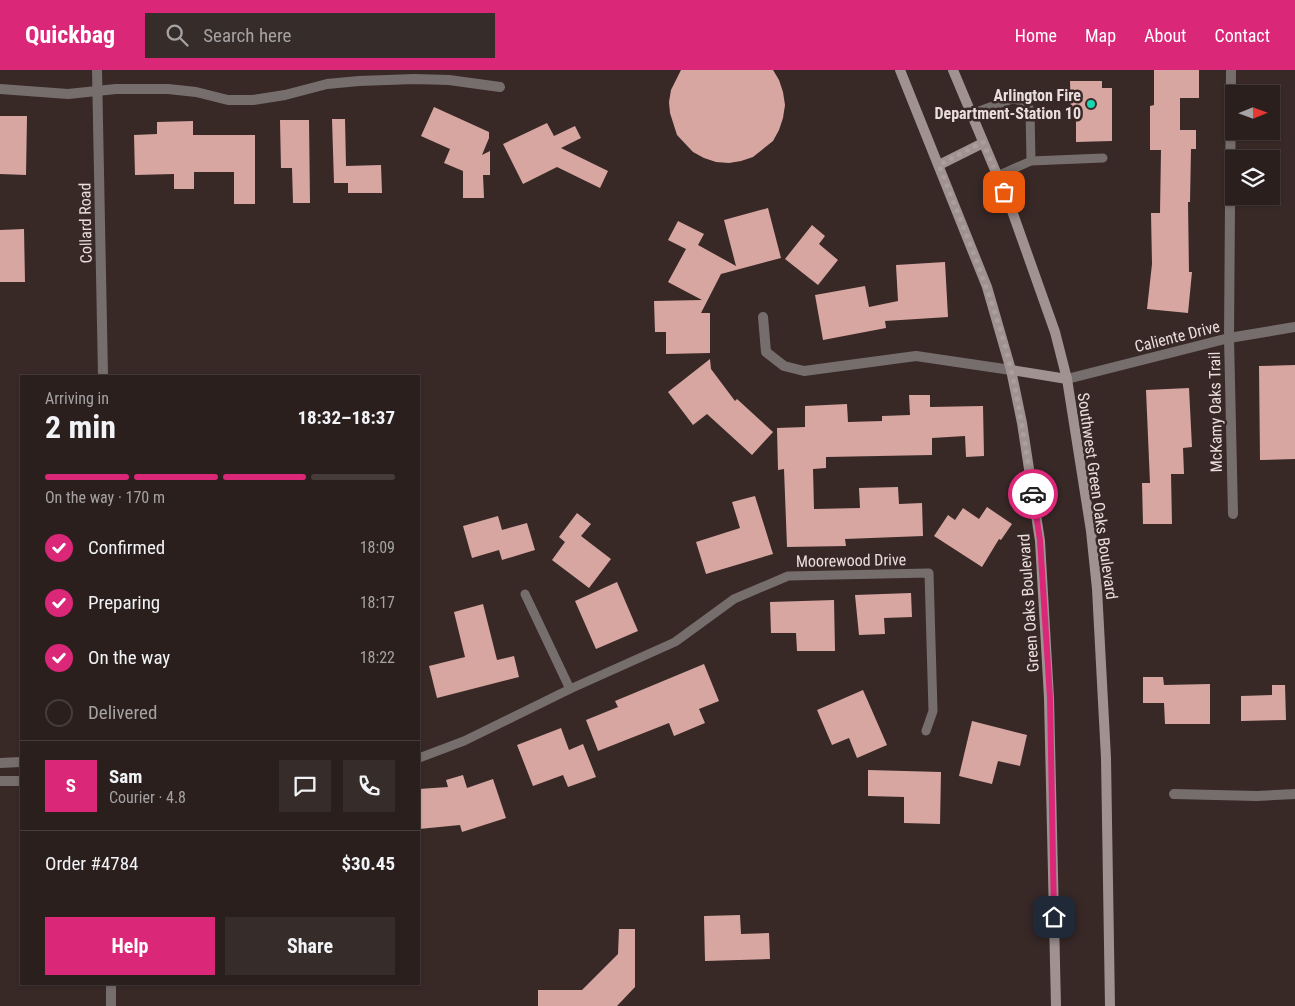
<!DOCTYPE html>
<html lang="en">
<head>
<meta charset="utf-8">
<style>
  :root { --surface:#2a1f1d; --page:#362c2a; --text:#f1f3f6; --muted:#a5a2a4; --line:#463d3b; --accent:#db2777 }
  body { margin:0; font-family:"Roboto Condensed",sans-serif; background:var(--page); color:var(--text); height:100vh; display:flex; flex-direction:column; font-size:19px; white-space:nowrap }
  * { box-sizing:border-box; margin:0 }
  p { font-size:16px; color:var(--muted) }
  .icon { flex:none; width:28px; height:28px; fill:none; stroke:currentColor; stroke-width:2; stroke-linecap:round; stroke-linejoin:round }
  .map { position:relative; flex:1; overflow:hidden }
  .panel { position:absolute; left:20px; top:305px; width:400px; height:610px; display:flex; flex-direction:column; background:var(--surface); border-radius:0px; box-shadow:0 1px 4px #0004,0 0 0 1px var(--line) }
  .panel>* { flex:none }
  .needle { width:32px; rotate:89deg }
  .fabs { position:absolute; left:1225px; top:15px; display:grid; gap:10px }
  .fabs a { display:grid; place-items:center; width:55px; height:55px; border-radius:0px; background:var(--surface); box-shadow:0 1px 4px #0004,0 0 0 1px var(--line); font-size:25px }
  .pin { position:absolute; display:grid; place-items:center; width:42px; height:42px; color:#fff; margin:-21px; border-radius:10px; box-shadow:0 2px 8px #0006 }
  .courier { position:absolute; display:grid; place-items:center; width:50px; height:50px; margin:-25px; border:4px solid #db2777; border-radius:50%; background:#fff; color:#222; box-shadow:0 1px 6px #0007 }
  .overview em { font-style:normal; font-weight:700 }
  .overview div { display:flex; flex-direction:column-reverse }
  .overview { display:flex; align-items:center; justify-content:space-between; height:85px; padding:0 25px }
  h1 { font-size:32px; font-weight:700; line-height:38px }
  .bar { display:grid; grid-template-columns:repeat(4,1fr); gap:8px 5px; align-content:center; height:60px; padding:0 25px }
  .bar i { height:6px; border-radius:4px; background:var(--line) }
  .bar .selected { background:var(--accent) }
  .bar p { grid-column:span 4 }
  .line { display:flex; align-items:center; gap:12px; padding:0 25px; border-top:1px solid var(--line) }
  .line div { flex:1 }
  .round { display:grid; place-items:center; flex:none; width:52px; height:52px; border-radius:0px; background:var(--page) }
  ol { padding:0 25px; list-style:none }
  li { display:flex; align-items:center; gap:15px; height:55px }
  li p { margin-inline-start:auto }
  li .icon { padding:5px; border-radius:50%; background:var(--accent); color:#fff; stroke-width:4 }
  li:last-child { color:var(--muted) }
  li i { width:28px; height:28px; border:2px solid var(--line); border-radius:50% }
  .cta { display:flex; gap:10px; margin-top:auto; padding:10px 25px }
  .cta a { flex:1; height:58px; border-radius:0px; background:var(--accent); color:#fff; font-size:20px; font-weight:700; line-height:58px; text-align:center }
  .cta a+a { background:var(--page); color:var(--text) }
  header { display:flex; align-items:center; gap:30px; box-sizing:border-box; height:70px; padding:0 25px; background:var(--accent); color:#fff }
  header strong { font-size:24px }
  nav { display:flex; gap:28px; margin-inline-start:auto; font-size:18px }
  .search { width:350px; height:45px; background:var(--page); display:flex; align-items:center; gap:12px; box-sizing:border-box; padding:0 18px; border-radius:0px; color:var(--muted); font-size:19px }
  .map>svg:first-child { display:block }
  .building { fill:#d8a6a1 }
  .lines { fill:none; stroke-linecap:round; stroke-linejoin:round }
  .service { stroke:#766e6d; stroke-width:9 }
  .minor { stroke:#766e6d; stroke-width:10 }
  .tertiary { stroke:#766e6d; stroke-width:10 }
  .secondary { stroke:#9f9291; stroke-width:10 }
  .done { stroke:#ab9f9d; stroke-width:5; stroke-dasharray:0 9 }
  .route { stroke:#db2777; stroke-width:6 }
  .poi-dot { fill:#19d5b2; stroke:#382927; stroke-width:2 }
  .labels { text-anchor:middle; stroke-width:5; stroke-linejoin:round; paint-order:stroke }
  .poi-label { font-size:16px; font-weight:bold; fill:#e9dedd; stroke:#382927; text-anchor:end }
  .street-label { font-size:16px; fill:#e9dedd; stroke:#382927 }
</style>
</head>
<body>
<header>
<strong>Quickbag</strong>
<div class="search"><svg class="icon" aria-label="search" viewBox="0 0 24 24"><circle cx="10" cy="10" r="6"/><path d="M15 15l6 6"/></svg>Search here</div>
<nav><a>Home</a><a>Map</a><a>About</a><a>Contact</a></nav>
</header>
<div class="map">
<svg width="1295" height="936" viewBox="0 0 1295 936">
  <rect width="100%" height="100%" fill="#382927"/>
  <g class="building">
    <path d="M 681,0 L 773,0 L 779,10 L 783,22 L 785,35 L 783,48 L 779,60 L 773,71 L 753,87 L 741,91 L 729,93 L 716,92 L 704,88 L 693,82 L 677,65 L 670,43 L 669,32 L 671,20 Z"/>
    <path d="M 1154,0 L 1199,0 L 1199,28 L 1180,28 L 1180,60 L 1196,60 L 1196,79 L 1191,79 L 1190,132 L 1188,132 L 1189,202 L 1192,202 L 1188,243 L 1147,239 L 1152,194 L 1151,143 L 1160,143 L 1161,80 L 1150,80 L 1150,36 L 1154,35 Z"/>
    <path d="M 1070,11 L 1102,11 L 1102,18 L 1112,18 L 1112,71 L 1076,72 L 1076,49 L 1071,49 Z"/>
    <path d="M 434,37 L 489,62 L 489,68 L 482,85 L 490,81 L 490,105 L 483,105 L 484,128 L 463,128 L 463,101 L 444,93 L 450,79 L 421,66 Z"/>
    <path d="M 0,46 L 27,46 L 26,105 L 0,104 Z"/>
    <path d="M 332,49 L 345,49 L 346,96 L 381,95 L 382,123 L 348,123 L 348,113 L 334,113 Z"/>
    <path d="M 280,50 L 309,50 L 310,133 L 293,133 L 292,98 L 281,98 Z"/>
    <path d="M 193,51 L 193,65 L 255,65 L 255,134 L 234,134 L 234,102 L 194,102 L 194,119 L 174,119 L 174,104 L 135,105 L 134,65 L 157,64 L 157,52 Z"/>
    <path d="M 547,53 L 554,66 L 575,56 L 581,68 L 561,78 L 608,101 L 600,118 L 557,97 L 523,114 L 503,74 Z"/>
    <path d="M 768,138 L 781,188 L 721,204 L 701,243 L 710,243 L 710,283 L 666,284 L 666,262 L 655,262 L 654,231 L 702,230 L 668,212 L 686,179 L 668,170 L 678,151 L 704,164 L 698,175 L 736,196 L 724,150 Z"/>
    <path d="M 812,155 L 825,166 L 819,174 L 838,190 L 818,215 L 785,189 Z"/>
    <path d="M 24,159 L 25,212 L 0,212 L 0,160 Z"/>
    <path d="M 945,192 L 948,247 L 885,251 L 886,258 L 823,270 L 815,225 L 865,216 L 869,237 L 898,231 L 896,195 Z"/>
    <path d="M 710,289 L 711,299 L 735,331 L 737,329 L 773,362 L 752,385 L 707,344 L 693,355 L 668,322 Z"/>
    <path d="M 1295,295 L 1295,389 L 1260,390 L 1259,296 Z"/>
    <path d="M 1189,318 L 1192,377 L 1183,378 L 1184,404 L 1171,404 L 1172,454 L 1143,454 L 1142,413 L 1150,413 L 1146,320 Z"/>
    <path d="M 909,325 L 930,325 L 930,337 L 983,336 L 984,386 L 966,387 L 965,366 L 932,368 L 932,385 L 826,387 L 826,398 L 813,399 L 814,439 L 860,438 L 859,418 L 898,417 L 899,434 L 922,433 L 923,466 L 845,469 L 846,476 L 787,477 L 784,399 L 778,400 L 777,358 L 805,357 L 805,336 L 847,334 L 848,352 L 882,351 L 882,346 L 910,345 Z"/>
    <path d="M 755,426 L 773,484 L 706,504 L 696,472 L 740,458 L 732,432 Z"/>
    <path d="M 987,437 L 1012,454 L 1001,470 L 999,469 L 982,497 L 934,466 L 948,445 L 955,450 L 963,438 L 979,449 Z"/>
    <path d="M 577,443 L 591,454 L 581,466 L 611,489 L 589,518 L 552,490 L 565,472 L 559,467 Z"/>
    <path d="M 498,446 L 502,460 L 527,453 L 535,480 L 502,490 L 499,480 L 472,488 L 463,456 Z"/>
    <path d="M 617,512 L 638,561 L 596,579 L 575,531 Z"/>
    <path d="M 911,523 L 912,547 L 884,548 L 885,564 L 859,565 L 855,525 Z"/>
    <path d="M 834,530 L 835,581 L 797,581 L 796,563 L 771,563 L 770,532 Z"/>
    <path d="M 483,534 L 497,590 L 514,586 L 519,607 L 437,628 L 429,596 L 465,587 L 454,542 Z"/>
    <path d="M 704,594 L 719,631 L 699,639 L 705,653 L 674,666 L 669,653 L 598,681 L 586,650 L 618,637 L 615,631 Z"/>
    <path d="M 1143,607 L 1163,607 L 1164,615 L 1210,614 L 1210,654 L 1165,654 L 1164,633 L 1143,633 Z"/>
    <path d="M 1272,615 L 1285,615 L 1286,650 L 1241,651 L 1241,626 L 1272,625 Z"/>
    <path d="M 863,620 L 887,675 L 857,688 L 849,668 L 832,675 L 817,640 Z"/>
    <path d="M 972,651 L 1027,665 L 1020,696 L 998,691 L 992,714 L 959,706 Z"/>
    <path d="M 561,658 L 569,680 L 583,674 L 596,707 L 568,717 L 563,705 L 533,716 L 517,675 Z"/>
    <path d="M 868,700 L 941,702 L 940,754 L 904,753 L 904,727 L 868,726 Z"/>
    <path d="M 463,705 L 467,718 L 493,709 L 506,748 L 462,762 L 460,755 L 419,759 L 419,719 L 448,717 L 446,710 Z"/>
    <path d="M 740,845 L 741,864 L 769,863 L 770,889 L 705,891 L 704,846 Z"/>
    <path d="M 619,859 L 635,859 L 635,917 L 617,936 L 538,936 L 538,920 L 582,920 L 618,884 Z"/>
  </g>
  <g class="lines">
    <g class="service">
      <path d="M 971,44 L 1012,29 C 1021,30 1026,32 1030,40 L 1031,91"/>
      <path d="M 997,106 L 1031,91 L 1103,88"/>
      <path d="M 525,524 L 570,619"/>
      <path d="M 419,688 L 464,671 L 570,619 L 675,572 L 734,529 L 788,506 L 929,503 L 933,641 L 926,661"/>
    </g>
    <g class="minor">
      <path d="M 1231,0 L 1229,268 L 1233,444"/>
      <path d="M 0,19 L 68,24 L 116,19 L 168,19 L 196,22 L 228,30 L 253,30 L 285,25 L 327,14 L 359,11 L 414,9 L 449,10 L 500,17"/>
      <path d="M 763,247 L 766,282 L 784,296 L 804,301 L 916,286 L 1011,300"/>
      <path d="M 0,693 L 21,692"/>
      <path d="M 0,711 L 21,711"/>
      <path d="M 1174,724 L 1257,726 L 1295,724"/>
    </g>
    <g class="tertiary">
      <path d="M 97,0 L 103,306"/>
      <path d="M 1067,309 L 1229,268 L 1295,257"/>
      <path d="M 111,914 L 111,936"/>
    </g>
    <g class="secondary">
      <path d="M 900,0 L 987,217 L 1011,300 L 1022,353 L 1040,471 L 1049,628 L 1056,936"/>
      <path d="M 953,0 L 1011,138 L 1055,262 L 1067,309 L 1091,461 L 1097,519 L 1106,688 L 1110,936"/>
      <path d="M 939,95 L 983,73"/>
      <path d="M 1011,300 L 1067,309"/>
    </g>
  </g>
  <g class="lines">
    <path class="done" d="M 1004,122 L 983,72 L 939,95 C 960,150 983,203 1000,259 C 1017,313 1024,369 1033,424"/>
    <path class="route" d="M 1033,424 L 1040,470 L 1050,628 L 1054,847"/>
  </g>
  <circle class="poi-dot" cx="1091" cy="34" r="5"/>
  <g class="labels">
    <g class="poi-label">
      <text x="1081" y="31">Arlington Fire<tspan x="1081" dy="18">Department-Station 10</tspan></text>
    </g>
    <g class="street-label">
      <text transform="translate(85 153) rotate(-91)" y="6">Collard Road</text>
      <text transform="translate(1177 266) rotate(-14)" y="6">Caliente Drive</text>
      <text transform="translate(1215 342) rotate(-91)" y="6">McKamy Oaks Trail</text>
      <text transform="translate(1098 426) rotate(82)" y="6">Southwest Green Oaks Boulevard</text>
      <text transform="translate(851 490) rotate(-1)" y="6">Moorewood Drive</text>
      <text transform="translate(1028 533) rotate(-94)" y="6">Green Oaks Boulevard</text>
    </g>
  </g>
</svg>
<div class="fabs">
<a><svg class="needle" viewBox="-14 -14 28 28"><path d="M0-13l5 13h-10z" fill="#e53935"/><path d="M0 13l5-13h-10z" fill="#a5a2a4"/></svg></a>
<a><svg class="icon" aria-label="layers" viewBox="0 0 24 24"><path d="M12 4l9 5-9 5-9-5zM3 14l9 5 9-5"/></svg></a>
</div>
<div class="pin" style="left:1004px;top:122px;background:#ea580c"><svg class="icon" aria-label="bag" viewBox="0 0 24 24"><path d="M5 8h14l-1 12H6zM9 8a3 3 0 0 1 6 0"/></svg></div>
<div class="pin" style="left:1054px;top:847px;background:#1f2937"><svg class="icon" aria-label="home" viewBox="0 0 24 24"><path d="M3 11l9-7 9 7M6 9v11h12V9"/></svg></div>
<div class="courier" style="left:1033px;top:424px"><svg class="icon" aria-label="car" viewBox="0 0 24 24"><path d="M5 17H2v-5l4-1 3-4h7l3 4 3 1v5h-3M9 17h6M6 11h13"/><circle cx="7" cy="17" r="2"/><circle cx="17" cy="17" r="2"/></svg></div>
<section class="panel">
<div class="overview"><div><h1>2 min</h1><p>Arriving in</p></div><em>18:32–18:37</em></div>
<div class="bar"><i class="selected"></i><i class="selected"></i><i class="selected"></i><i></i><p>On the way · 170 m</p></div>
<ol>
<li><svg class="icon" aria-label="check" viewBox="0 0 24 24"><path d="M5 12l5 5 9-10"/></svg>Confirmed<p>18:09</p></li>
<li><svg class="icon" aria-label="check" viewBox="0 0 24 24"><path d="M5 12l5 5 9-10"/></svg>Preparing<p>18:17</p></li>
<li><svg class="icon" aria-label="check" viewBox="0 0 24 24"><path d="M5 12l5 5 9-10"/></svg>On the way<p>18:22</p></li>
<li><i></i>Delivered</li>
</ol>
<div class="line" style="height:90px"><b class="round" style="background:var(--accent);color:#fff">S</b><div><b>Sam</b><p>Courier · 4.8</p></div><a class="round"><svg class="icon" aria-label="chat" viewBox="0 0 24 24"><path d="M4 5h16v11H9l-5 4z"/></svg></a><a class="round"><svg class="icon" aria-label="phone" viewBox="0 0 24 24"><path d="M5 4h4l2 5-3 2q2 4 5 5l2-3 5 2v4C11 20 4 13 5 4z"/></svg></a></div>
<div class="line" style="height:65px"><div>Order #4784</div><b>$30.45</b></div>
<div class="cta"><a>Help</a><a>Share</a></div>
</section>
</div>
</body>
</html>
